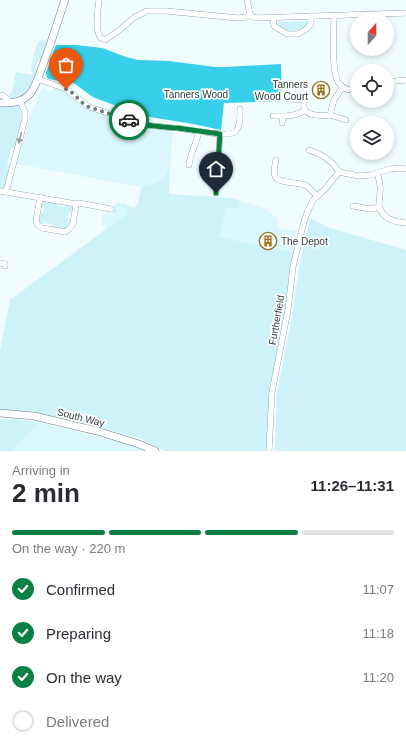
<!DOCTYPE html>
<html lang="en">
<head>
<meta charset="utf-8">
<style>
  :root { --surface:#fff; --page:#f2f2f3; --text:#2b2b33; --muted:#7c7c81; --line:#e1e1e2; --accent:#0b8043 }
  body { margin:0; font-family:Helvetica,sans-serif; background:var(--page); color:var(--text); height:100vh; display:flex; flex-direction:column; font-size:15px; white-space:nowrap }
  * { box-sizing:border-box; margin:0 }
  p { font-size:13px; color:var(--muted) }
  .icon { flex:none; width:22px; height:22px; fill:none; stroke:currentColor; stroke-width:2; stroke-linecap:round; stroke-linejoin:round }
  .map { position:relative; height:451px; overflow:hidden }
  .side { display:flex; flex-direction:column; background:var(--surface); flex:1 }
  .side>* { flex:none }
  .needle { width:26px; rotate:21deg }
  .controls { position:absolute; left:350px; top:12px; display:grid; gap:8px }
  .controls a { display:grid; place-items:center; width:44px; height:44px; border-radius:50%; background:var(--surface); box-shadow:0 2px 6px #0003; font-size:20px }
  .pin { position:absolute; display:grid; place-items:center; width:34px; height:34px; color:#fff; margin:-41px -17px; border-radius:50% 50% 50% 0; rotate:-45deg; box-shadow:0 0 4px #0007 }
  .pin .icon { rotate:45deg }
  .courier { position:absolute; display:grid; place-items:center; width:40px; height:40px; margin:-20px; border:3px solid #0b8043; border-radius:50%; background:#fff; color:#222; box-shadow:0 1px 5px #0007 }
  .summary em { font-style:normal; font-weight:600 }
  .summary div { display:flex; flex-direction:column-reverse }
  .summary { display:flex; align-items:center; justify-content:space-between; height:68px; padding:0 12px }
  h1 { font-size:26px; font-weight:600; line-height:30px }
  .bar { display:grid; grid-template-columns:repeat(4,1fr); gap:6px 4px; align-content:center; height:48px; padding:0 12px }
  .bar i { height:5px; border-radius:3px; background:var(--line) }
  .bar .current { background:var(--accent) }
  .bar p { grid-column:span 4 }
  ol { padding:0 12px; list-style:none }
  li { display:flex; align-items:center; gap:12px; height:44px }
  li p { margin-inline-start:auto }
  li .icon { padding:4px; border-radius:50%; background:var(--accent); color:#fff; stroke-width:4 }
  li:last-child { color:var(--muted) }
  li i { width:22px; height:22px; border:2px solid var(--line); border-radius:50% }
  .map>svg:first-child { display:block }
  .built { fill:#daf7fd }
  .green { fill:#cdf2fa }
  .forest { fill:#37cfea }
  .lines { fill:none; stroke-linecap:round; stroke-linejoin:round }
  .minor-casing { stroke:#657d82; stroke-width:6 }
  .tertiary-casing { stroke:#657d82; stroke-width:8 }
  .minor { stroke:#fff; stroke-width:5.5 }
  .tertiary { stroke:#fff; stroke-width:7 }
  .oneway { fill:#969c9d }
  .done { stroke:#727d7f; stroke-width:4; stroke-dasharray:0 7.2 }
  .route { stroke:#0b8043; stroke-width:5 }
  .labels { text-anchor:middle; stroke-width:3.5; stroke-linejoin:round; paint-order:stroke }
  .poi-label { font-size:10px; fill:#2e393b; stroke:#fff; text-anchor:end }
  .park-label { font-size:10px; fill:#253d42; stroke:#fff }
  .street-label { font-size:10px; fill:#2e393b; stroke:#fff }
</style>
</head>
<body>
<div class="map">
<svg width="406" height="451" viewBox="0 0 406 451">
  <rect width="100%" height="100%" fill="#f1fcfe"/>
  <g class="built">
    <path d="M 56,87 L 68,93 L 83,106 L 87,108 L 173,130 L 170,165 L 165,177 L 158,182 L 141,187 L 17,164 L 30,117 L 42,88 L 51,91 Z"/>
    <path d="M 241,201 L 266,209 L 277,218 L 279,228 L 296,231 L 292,252 L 219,237 L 227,206 L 237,209 Z"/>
    <path d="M 121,204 L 125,208 L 128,207 L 129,208 L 128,213 L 105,230 L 104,228 L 107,226 L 101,225 L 103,214 L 106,215 L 107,213 L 112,215 L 113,214 L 115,208 Z"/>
    <path d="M 39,423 L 126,443 L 146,451 L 12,451 Z"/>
  </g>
  <g class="green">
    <path d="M 309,21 C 307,29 296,35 287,32 C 284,31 279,27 276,25 L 276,22 Z"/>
    <path d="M 49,39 L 42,62 L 38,61 L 35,69 L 38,70 C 33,82 26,99 12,100 L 10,98 L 10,96 L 9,95 L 9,94 L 12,93 L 16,72 L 32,75 L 33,73 L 31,71 C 32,65 35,45 39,41 C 41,40 43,40 46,40 L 45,42 L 47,43 Z"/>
    <path d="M 19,105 L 22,110 L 23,117 L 15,149 L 11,148 L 7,164 L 11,166 L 6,185 L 3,188 L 0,189 L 0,106 L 8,107 Z"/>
    <path d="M 170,165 L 169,194 L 232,198 L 241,201 L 237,209 L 227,207 L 219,237 L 292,252 L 294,241 L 297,244 L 286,309 L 270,392 L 267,451 L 165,451 L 141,439 L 99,427 L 46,415 L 13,410 L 0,410 L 0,351 L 10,300 L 128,213 L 126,210 L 129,208 L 128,207 L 125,209 L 121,204 L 116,208 L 117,211 L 111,215 L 112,213 L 113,213 L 115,208 L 114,207 L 116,204 L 120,203 L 134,208 L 138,204 L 141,187 L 158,182 L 165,177 Z"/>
    <path d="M 43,200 L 57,202 L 56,206 L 66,207 L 67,204 L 72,206 L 72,212 L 69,211 L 67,222 L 70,223 L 69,227 L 64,230 L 52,228 L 52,224 L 43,223 L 42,226 L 39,223 L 39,213 L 43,213 L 44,208 L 40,207 L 41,203 Z"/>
    <path d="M 310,218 L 327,227 L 406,250 L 406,451 L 275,451 L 277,393 L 293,311 L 299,267 Z"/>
    <path d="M 0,419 L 18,419 L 39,423 L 12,451 L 0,451 Z"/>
  </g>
  <path class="forest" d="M 56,45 L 76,45 L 102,48 L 126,57 L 138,60 L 169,61 L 215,67 L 226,67 L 281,64 L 282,101 L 224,103 L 221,130 L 193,124 L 144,116 L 95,98 C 87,94 81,87 73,83 C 65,80 55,82 47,78 L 46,73 L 55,47 Z"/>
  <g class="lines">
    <defs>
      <g id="minor">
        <path d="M 99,0 C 98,10 94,30 101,38 L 105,40 L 117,32 L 135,17 L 147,11 L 166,11 L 238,18 L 247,17 L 250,14"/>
        <path d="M 247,0 L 249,10 L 250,14"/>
        <path d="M 250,14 L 253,17 L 257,18 L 406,13"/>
        <path d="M 334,16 C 334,31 331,70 338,82 C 342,88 349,91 357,90"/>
        <path d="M 273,18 L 274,26 L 287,34 L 298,34 L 308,28 L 311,23 L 311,16"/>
        <path d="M 38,79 L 66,89 L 89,107 L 145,125 L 174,128 L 177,128 C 188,129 230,139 236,131 C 241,125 240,115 240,109"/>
        <path d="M 387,82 L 406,80"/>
        <path d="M 0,95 L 4,96 L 11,103"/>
        <path d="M 290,99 L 304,100 C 304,103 303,107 305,110 C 309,116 323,116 330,115 L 334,100 L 343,87"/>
        <path d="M 330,115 L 346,120"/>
        <path d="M 273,116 C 285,116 295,117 305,110"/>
        <path d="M 282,123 L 283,116"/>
        <path d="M 309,150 C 321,154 332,160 339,172"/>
        <path d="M 276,160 C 275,165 273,172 275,176 C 278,184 297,182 305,185 C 309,187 313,192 317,196"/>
        <path d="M 189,165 C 190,153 197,143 199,131"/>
        <path d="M 377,173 C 379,179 381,186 380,192 C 380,196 379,201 379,205 C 381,218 395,222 406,223"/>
        <path d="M 0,191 L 76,204 L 73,224 L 69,229 L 65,232 L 42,228 L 37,224 L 36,221 L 40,197"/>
        <path d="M 6,192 L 25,119 L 25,112 L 20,101"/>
        <path d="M 216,193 L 220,134"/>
        <path d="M 76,204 L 79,203 L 111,209"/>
        <path d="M 353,206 L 371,209 L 379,207"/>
        <path d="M 0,263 L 5,264 L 5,266"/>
        <path d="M 269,451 L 272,392 L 288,310 L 293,267 L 303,225 L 307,213 L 313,200 L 325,189 L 339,172 L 359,176 L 370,175 L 390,169 L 400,168 L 406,169"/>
      </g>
      <g id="tertiary">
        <path d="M 0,103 C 11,103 20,103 29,95 C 35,89 38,78 41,70 C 50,47 57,23 65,0"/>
        <path d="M 0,413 L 34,416 L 97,431 L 139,444 L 155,451"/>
      </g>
    </defs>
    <use href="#minor" class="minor-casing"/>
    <use href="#tertiary" class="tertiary-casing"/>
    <use href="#minor" class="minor"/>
    <use href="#tertiary" class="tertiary"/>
  </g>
  <defs><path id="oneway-solid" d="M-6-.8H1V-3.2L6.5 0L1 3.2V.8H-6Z"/></defs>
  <use class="oneway" href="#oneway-solid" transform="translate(20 138) rotate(105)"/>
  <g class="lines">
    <path class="done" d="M 66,89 L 70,91 L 86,106 L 129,120"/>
    <path class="route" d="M 129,120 L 145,125 L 174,128 L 177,128 L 220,134 L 216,193"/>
  </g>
  <defs>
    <symbol id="building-ring" viewBox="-11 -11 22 22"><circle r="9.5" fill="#fff" stroke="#96741c" stroke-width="1.5"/><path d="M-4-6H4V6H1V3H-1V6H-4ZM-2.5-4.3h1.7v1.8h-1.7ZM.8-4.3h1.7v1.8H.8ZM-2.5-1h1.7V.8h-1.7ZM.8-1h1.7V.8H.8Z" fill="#96741c"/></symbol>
  </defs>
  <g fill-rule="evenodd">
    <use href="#building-ring" x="311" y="80" width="20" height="20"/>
    <use href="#building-ring" x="258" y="231" width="20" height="20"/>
  </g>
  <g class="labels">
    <g class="poi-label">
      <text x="308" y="88">Tanners<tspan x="308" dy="12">Wood Court</tspan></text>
      <text x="281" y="245" text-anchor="start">The Depot</text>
    </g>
    <g class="park-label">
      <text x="196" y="98">Tanners Wood</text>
    </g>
    <g class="street-label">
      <text transform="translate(276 320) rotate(-80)" y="4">Furtherfield</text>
      <text transform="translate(81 417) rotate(14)" y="4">South Way</text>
    </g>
  </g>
</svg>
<div class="controls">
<a><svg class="needle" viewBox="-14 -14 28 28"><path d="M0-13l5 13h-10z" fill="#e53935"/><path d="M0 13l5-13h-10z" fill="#7c7c81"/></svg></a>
<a><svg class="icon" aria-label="locate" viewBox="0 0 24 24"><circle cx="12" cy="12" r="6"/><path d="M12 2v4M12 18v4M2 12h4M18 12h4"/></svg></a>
<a><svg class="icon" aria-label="layers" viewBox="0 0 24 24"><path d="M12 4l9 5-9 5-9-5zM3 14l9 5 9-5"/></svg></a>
</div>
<div class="pin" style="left:66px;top:89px;background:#ea580c"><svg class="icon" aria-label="bag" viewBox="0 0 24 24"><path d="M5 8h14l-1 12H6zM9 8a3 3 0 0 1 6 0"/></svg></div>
<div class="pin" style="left:216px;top:193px;background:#1f2937"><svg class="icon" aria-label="home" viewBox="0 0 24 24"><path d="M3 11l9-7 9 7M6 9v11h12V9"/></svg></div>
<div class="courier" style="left:129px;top:120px"><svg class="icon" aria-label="car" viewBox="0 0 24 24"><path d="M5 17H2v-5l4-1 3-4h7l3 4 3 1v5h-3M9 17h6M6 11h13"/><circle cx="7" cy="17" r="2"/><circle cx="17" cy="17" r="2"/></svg></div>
</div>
<section class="side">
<div class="summary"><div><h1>2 min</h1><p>Arriving in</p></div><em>11:26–11:31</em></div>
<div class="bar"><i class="current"></i><i class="current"></i><i class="current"></i><i></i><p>On the way · 220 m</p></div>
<ol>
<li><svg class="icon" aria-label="check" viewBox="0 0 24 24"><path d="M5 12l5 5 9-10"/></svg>Confirmed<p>11:07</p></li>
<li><svg class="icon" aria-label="check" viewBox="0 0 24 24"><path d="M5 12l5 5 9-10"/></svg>Preparing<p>11:18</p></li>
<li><svg class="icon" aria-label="check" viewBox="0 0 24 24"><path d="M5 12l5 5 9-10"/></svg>On the way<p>11:20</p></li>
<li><i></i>Delivered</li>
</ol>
</section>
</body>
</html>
